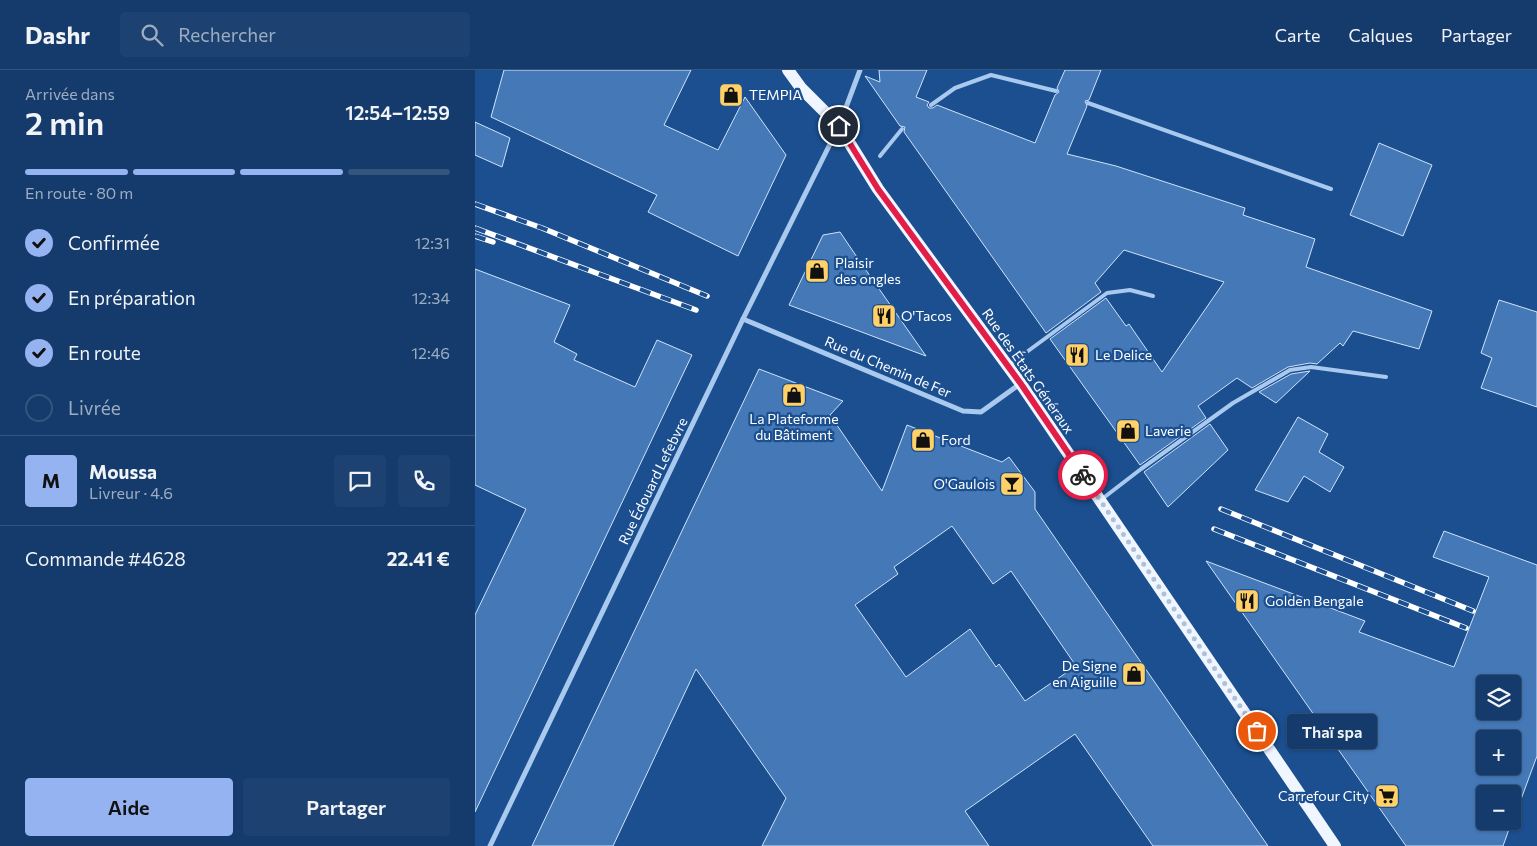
<!DOCTYPE html>
<html lang="fr">
<head>
<meta charset="utf-8">
<style>
  :root { --surface:#143b6b; --page:#1d4271; --text:#f1f3f6; --muted:#9dadc1; --line:#33557e; --accent:#95b2f1 }
  body { margin:0; font-family:Commissioner,sans-serif; background:var(--page); color:var(--text); height:100vh; display:flex; flex-direction:column; font-size:19px; white-space:nowrap }
  * { box-sizing:border-box; margin:0 }
  p { font-size:16px; color:var(--muted) }
  .icon { flex:none; width:28px; height:28px; fill:none; stroke:currentColor; stroke-width:2; stroke-linecap:round; stroke-linejoin:round }
  .map { position:relative; flex:1; overflow:hidden }
  .sheet { display:flex; flex-direction:column; background:var(--surface); width:475px }
  .sheet>* { flex:none }
  .tools { position:absolute; left:1001px; top:605px; display:grid; gap:10px }
  .tools a { display:grid; place-items:center; width:45px; height:45px; border-radius:5px; background:var(--surface); box-shadow:0 1px 4px #0004,0 0 0 1px var(--line); font-size:25px }
  .pin { position:absolute; display:grid; place-items:center; width:42px; height:42px; color:#fff; margin:-21px; border:2px solid #fff; border-radius:50%; box-shadow:0 1px 5px #0007 }
  .courier { position:absolute; display:grid; place-items:center; width:50px; height:50px; margin:-25px; border:4px solid #e11d48; border-radius:50%; background:#fff; color:#222; box-shadow:0 1px 6px #0007 }
  .bubble { position:absolute; height:35px; border-radius:5px; background:var(--surface); box-shadow:0 1px 4px #0004,0 0 0 1px var(--line); font-size:16px; font-weight:600; line-height:35px; text-align:center }
  .overview em { font-style:normal; font-weight:600 }
  .overview div { display:flex; flex-direction:column-reverse }
  .overview { display:flex; align-items:center; justify-content:space-between; height:85px; padding:0 25px }
  h1 { font-size:32px; font-weight:600; line-height:38px }
  .bar { display:grid; grid-template-columns:repeat(4,1fr); gap:8px 5px; align-content:center; height:60px; padding:0 25px }
  .bar i { height:6px; border-radius:4px; background:var(--line) }
  .bar .on { background:var(--accent) }
  .bar p { grid-column:span 4 }
  .line { display:flex; align-items:center; gap:12px; padding:0 25px; border-top:1px solid var(--line) }
  .line div { flex:1 }
  .round { display:grid; place-items:center; flex:none; width:52px; height:52px; border-radius:5px; background:var(--page) }
  ol { padding:0 25px; list-style:none }
  li { display:flex; align-items:center; gap:15px; height:55px }
  li p { margin-inline-start:auto }
  li .icon { padding:5px; border-radius:50%; background:var(--accent); color:#111; stroke-width:4 }
  li:last-child { color:var(--muted) }
  li i { width:28px; height:28px; border:2px solid var(--line); border-radius:50% }
  .action { display:flex; gap:10px; margin-top:auto; padding:10px 25px }
  .action a { flex:1; height:58px; border-radius:5px; background:var(--accent); color:#111; font-size:20px; font-weight:600; line-height:58px; text-align:center }
  .action a+a { background:var(--page); color:var(--text) }
  header { display:flex; align-items:center; gap:30px; box-sizing:border-box; height:70px; padding:0 25px; background:var(--surface); border-bottom:1px solid var(--line) }
  header strong { font-size:24px }
  nav { display:flex; gap:28px; margin-inline-start:auto; font-size:18px }
  .search { width:350px; height:45px; background:var(--page); display:flex; align-items:center; gap:12px; box-sizing:border-box; padding:0 18px; border-radius:5px; color:var(--muted); font-size:19px }
  main { display:flex; flex:1; min-height:0 }
  .map>svg:first-child { display:block }
  .building { fill:#4478b7; stroke:#cfe3fa; fill-rule:evenodd }
  .lines { fill:none; stroke-linecap:round; stroke-linejoin:round }
  .lane { stroke:#a9c9ee; stroke-width:4 }
  .street { stroke:#a9c9ee; stroke-width:5 }
  .primary { stroke:#f0f6ff; stroke-width:12 }
  .rail-casing { stroke:#fff; stroke-width:5.5 }
  .rail { stroke:#1b4f8f; stroke-width:4; stroke-dasharray:11; stroke-linecap:butt }
  .done { stroke:#afc1d8; stroke-width:5; stroke-dasharray:0 9 }
  .route { stroke:#e11d48; stroke-width:6 }
  .labels { text-anchor:middle; stroke-width:4.5; stroke-linejoin:round; paint-order:stroke }
  .poi-label { font-size:14px; fill:#fff; stroke:#1b4f8f; text-anchor:start }
  .street-label { font-size:14px; fill:#fff; stroke:#1b4f8f }
</style>
</head>
<body>
<header>
<strong>Dashr</strong>
<div class="search"><svg class="icon" aria-label="search" viewBox="0 0 24 24"><circle cx="10" cy="10" r="6"/><path d="M15 15l6 6"/></svg>Rechercher</div>
<nav><a>Carte</a><a>Calques</a><a>Partager</a></nav>
</header>
<main>
<section class="sheet">
<div class="overview"><div><h1>2 min</h1><p>Arrivée dans</p></div><em>12:54–12:59</em></div>
<div class="bar"><i class="on"></i><i class="on"></i><i class="on"></i><i></i><p>En route · 80 m</p></div>
<ol>
<li><svg class="icon" aria-label="check" viewBox="0 0 24 24"><path d="M5 12l5 5 9-10"/></svg>Confirmée<p>12:31</p></li>
<li><svg class="icon" aria-label="check" viewBox="0 0 24 24"><path d="M5 12l5 5 9-10"/></svg>En préparation<p>12:34</p></li>
<li><svg class="icon" aria-label="check" viewBox="0 0 24 24"><path d="M5 12l5 5 9-10"/></svg>En route<p>12:46</p></li>
<li><i></i>Livrée</li>
</ol>
<div class="line" style="height:90px"><b class="round" style="background:var(--accent);color:#111">M</b><div><b>Moussa</b><p>Livreur · 4.6</p></div><a class="round"><svg class="icon" aria-label="chat" viewBox="0 0 24 24"><path d="M4 5h16v11H9l-5 4z"/></svg></a><a class="round"><svg class="icon" aria-label="phone" viewBox="0 0 24 24"><path d="M5 4h4l2 5-3 2q2 4 5 5l2-3 5 2v4C11 20 4 13 5 4z"/></svg></a></div>
<div class="line" style="height:65px"><div>Commande #4628</div><b>22.41 €</b></div>
<div class="action"><a>Aide</a><a>Partager</a></div>
</section>
<div class="map">
<svg width="1062" height="776" viewBox="0 0 1062 776">
  <rect width="100%" height="100%" fill="#1b4f8f"/>
  <g class="building">
    <path d="M 29,0 L 216,0 L 189,55 L 243,80 L 270,27 L 311,85 L 263,186 L 173,142 L 182,125 L 16,47 Z"/>
    <path d="M 404,0 L 452,0 L 441,27 L 454,32 L 452,35 L 454,38 L 458,38 L 462,35 L 560,73 L 580,25 L 584,22 L 582,18 L 590,0 L 626,0 L 614,30 L 610,31 L 612,36 L 592,84 L 641,96 L 770,138 L 768,145 L 840,169 L 831,197 L 957,241 L 944,279 L 878,261 L 868,276 L 865,273 L 842,294 L 835,293 L 813,297 L 777,318 L 762,308 L 723,336 L 731,348 L 665,395 L 575,269 L 631,228 L 651,256 L 654,254 L 687,302 L 749,212 L 649,180 L 620,213 L 626,222 L 571,263 L 429,62 L 430,57 L 425,56 L 390,6 L 405,12 Z"/>
    <path d="M 0,52 L 35,68 L 27,97 L 0,85 Z"/>
    <path d="M 904,73 L 957,95 L 928,166 L 875,145 Z"/>
    <path d="M 365,162 L 386,193 L 451,286 L 314,235 L 348,165 Z"/>
    <path d="M 0,199 L 95,235 L 79,272 L 102,284 L 99,290 L 160,317 L 182,270 L 217,285 L 0,742 L 0,545 L 51,439 L 0,415 Z"/>
    <path d="M 1024,230 L 1062,242 L 1062,337 L 1006,318 L 1017,288 L 1006,283 Z"/>
    <path d="M 284,299 L 368,331 L 355,345 L 407,421 L 432,355 L 527,392 L 534,387 L 560,422 L 560,439 L 793,776 L 678,776 L 600,664 L 490,741 L 514,776 L 287,776 L 311,728 L 221,599 L 138,776 L 57,776 ZM 477,456 L 518,514 L 536,501 L 601,596 L 550,631 L 524,594 L 521,597 L 495,559 L 431,607 L 380,535 L 423,504 L 419,497 Z"/>
    <path d="M 835,301 L 801,333 L 784,322 L 816,304 Z"/>
    <path d="M 823,347 L 853,364 L 844,382 L 869,397 L 855,422 L 829,406 L 813,432 L 780,420 Z"/>
    <path d="M 735,354 L 753,380 L 693,437 L 669,402 Z"/>
    <path d="M 969,461 L 1062,495 L 1062,686 L 1038,751 L 1038,724 L 1010,724 L 1010,751 L 1037,751 L 1028,776 L 931,776 L 731,491 L 890,551 L 884,562 L 979,597 L 1014,507 L 958,487 ZM 1010,614 L 1038,614 L 1038,641 L 1010,641 ZM 1010,669 L 1038,669 L 1038,696 L 1010,696 Z"/>
  </g>
  <g class="lines">
    <g class="lane">
      <path d="M 613,33 L 856,119"/>
      <path d="M 456,35 L 480,18 L 516,5 L 581,21"/>
      <path d="M 405,86 L 427,59"/>
      <path d="M 534,295 L 632,223 L 655,220 L 678,226"/>
      <path d="M 627,429 L 666,399 L 758,333 L 815,300 L 836,297 L 911,307"/>
    </g>
    <g class="street">
      <path d="M 268,249 L 488,341 L 506,342 L 545,314"/>
      <path d="M 15,776 L 268,249 L 364,56 L 385,0"/>
    </g>
    <path class="primary" d="M 313,0 L 326,18 L 364,56 L 403,119 L 546,314 L 860,776"/>
    <defs>
      <g id="rail">
        <path d="M 0,134 L 67,158 L 232,226"/>
        <path d="M 0,158 L 221,240"/>
        <path d="M 0,166 L 18,172"/>
        <path d="M 746,439 L 998,541"/>
        <path d="M 739,459 L 991,558"/>
      </g>
    </defs>
    <use href="#rail" class="rail-casing"/>
    <use href="#rail" class="rail"/>
  </g>
  <g class="lines">
    <path class="done" d="M 608,405 L 782,661"/>
    <path class="route" d="M 364,56 L 403,119 L 546,314 L 608,405"/>
  </g>
  <defs>
    <symbol id="shop-square" viewBox="-11 -11 22 22"><rect x="-9" y="-9" width="18" height="18" rx="4" fill="#ffd166" stroke="#1b4f8f"/><path d="M-5-2.5h2.3a2.7 3.5 0 0 1 5.4 0H5L5.5 6h-11ZM-1.5-2.5h3a1.5 2.3 0 0 0-3 0Z" fill="#111"/></symbol>
    <symbol id="restaurant-square" viewBox="-11 -11 22 22"><rect x="-9" y="-9" width="18" height="18" rx="4" fill="#ffd166" stroke="#1b4f8f"/><path d="M-5-6h1v4h1v-4h1v4h1v-4h1v5L-1.5 .5V6h-2V.5L-5-1ZM5-6V6H3V1.5H1.5Q1.5-4 5-6Z" fill="#111"/></symbol>
    <symbol id="bar-square" viewBox="-11 -11 22 22"><rect x="-9" y="-9" width="18" height="18" rx="4" fill="#ffd166" stroke="#1b4f8f"/><path d="M-6-5H6L.8 .8V4.5H3.5V6h-7V4.5H-.8V.8Z" fill="#111"/></symbol>
    <symbol id="supermarket-square" viewBox="-11 -11 22 22"><rect x="-9" y="-9" width="18" height="18" rx="4" fill="#ffd166" stroke="#1b4f8f"/><path d="M-6-5.5h2.5l.6 2H6L4.5 2H-2.5L-4.4-4H-6ZM-1.5 3.2a1.3 1.3 0 1 0 .1 0ZM3 3.2a1.3 1.3 0 1 0 .1 0Z" fill="#111"/></symbol>
  </defs>
  <g fill-rule="evenodd">
    <use href="#shop-square" x="242" y="11" width="28" height="28"/>
    <use href="#shop-square" x="328" y="187" width="28" height="28"/>
    <use href="#restaurant-square" x="395" y="232" width="28" height="28"/>
    <use href="#restaurant-square" x="588" y="271" width="28" height="28"/>
    <use href="#shop-square" x="305" y="311" width="28" height="28"/>
    <use href="#shop-square" x="639" y="347" width="28" height="28"/>
    <use href="#shop-square" x="434" y="356" width="28" height="28"/>
    <use href="#bar-square" x="523" y="400" width="28" height="28"/>
    <use href="#restaurant-square" x="758" y="517" width="28" height="28"/>
    <use href="#shop-square" x="645" y="590" width="28" height="28"/>
    <use href="#supermarket-square" x="898" y="712" width="28" height="28"/>
  </g>
  <g class="labels">
    <g class="poi-label">
      <text x="274" y="30">TEMPIA</text>
      <text x="360" y="198">Plaisir<tspan x="360" dy="16">des ongles</tspan></text>
      <text x="426" y="251">O'Tacos</text>
      <text x="620" y="290">Le Delice</text>
      <text x="319" y="354" text-anchor="middle">La Plateforme<tspan x="319" dy="16">du Bâtiment</tspan></text>
      <text x="670" y="366">Laverie</text>
      <text x="466" y="375">Ford</text>
      <text x="520" y="419" text-anchor="end">O'Gaulois</text>
      <text x="790" y="536">Golden Bengale</text>
      <text x="642" y="601" text-anchor="end">De Signe<tspan x="642" dy="16">en Aiguille</tspan></text>
      <text x="894" y="731" text-anchor="end">Carrefour City</text>
    </g>
    <g class="street-label">
      <text transform="translate(413 297) rotate(23)" y="5">Rue du Chemin de Fer</text>
      <text transform="translate(553 301) rotate(55)" y="5">Rue des États Généraux</text>
      <text transform="translate(178 411) rotate(-64)" y="5">Rue Édouard Lefebvre</text>
    </g>
  </g>
</svg>
<div class="tools">
<a><svg class="icon" aria-label="layers" viewBox="0 0 24 24"><path d="M12 4l9 5-9 5-9-5zM3 14l9 5 9-5"/></svg></a>
<a>+</a>
<a>−</a>
</div>
<div class="pin" style="left:782px;top:661px;background:#ea580c"><svg class="icon" aria-label="bag" viewBox="0 0 24 24"><path d="M5 8h14l-1 12H6zM9 8a3 3 0 0 1 6 0"/></svg></div>
<div class="pin" style="left:364px;top:56px;background:#1f2937"><svg class="icon" aria-label="home" viewBox="0 0 24 24"><path d="M3 11l9-7 9 7M6 9v11h12V9"/></svg></div>
<div class="courier" style="left:608px;top:405px"><svg class="icon" aria-label="bike" viewBox="0 0 24 24"><circle cx="6" cy="16" r="4"/><circle cx="18" cy="16" r="4"/><path d="M6 16l4-8h5l3 8M10 8l3 8H6M13 5h3"/></svg></div>
<div class="bubble" style="left:812px;top:644px;width:90px">Thaï spa</div>
</div>
</main>
</body>
</html>
